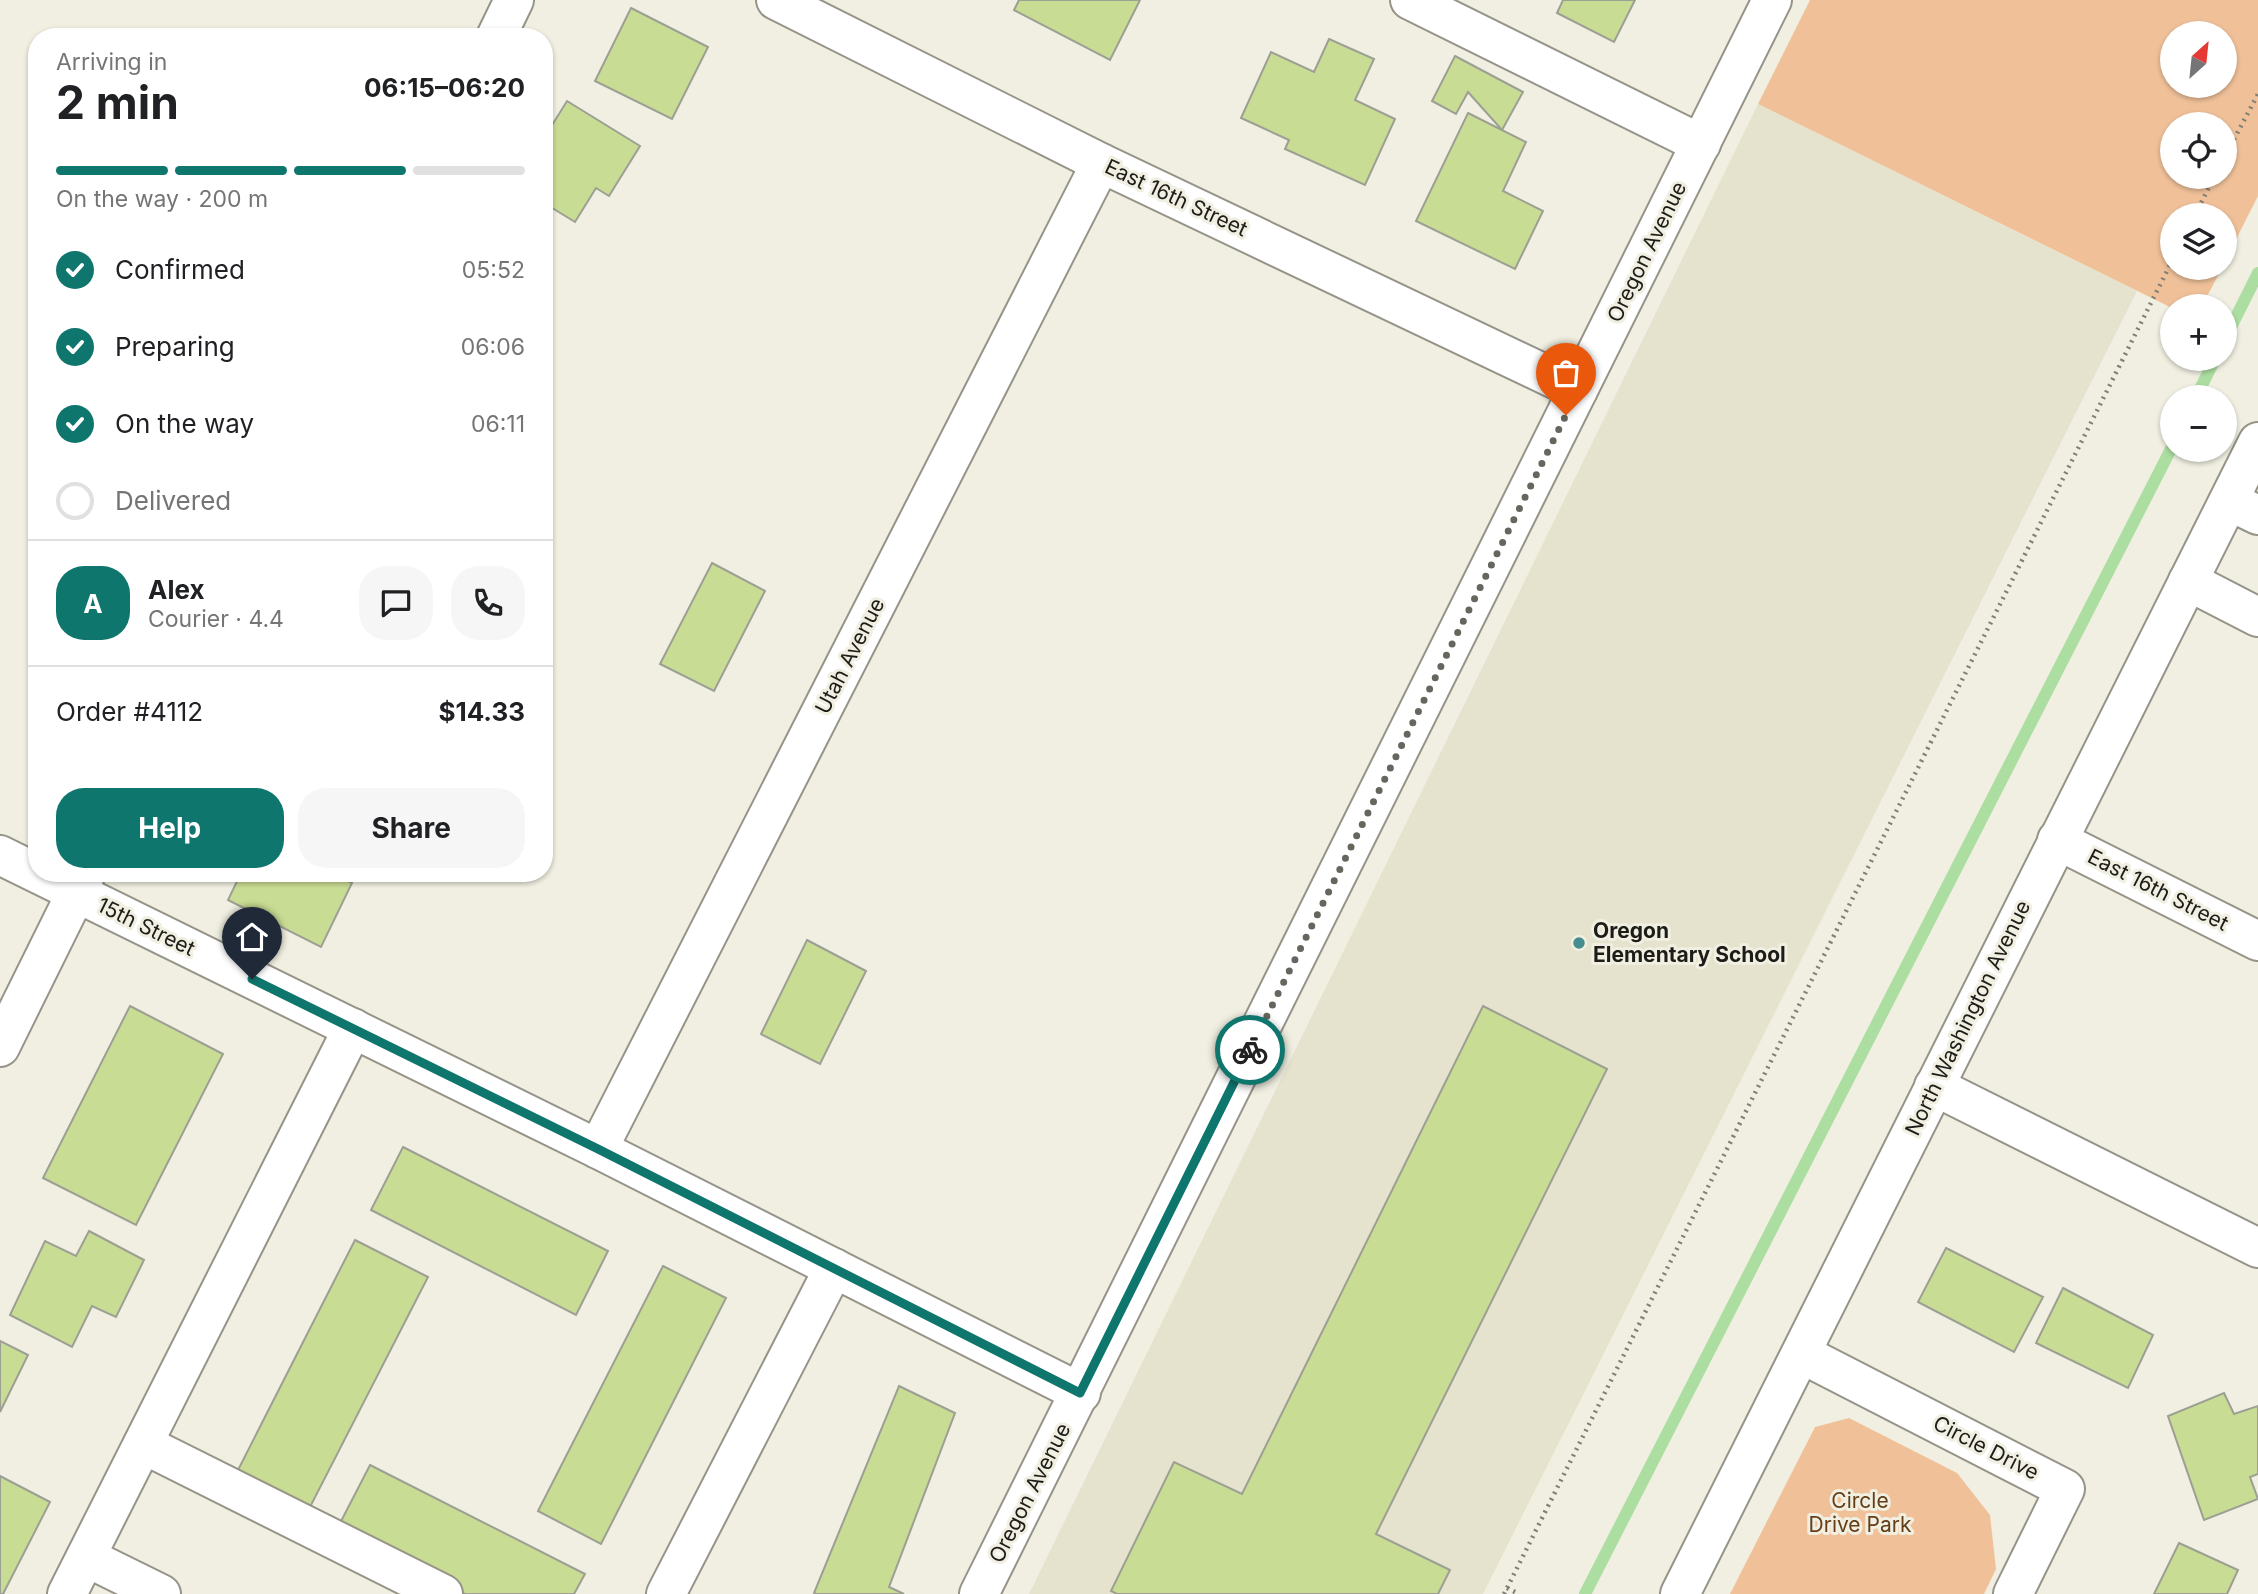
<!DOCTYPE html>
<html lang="en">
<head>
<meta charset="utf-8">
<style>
  :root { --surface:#fff; --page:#f6f6f6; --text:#202124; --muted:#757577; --line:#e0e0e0; --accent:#0f766e }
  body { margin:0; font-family:Inter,sans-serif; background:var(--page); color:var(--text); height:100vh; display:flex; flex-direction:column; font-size:26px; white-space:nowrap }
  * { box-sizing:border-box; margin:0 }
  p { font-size:23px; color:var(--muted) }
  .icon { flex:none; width:38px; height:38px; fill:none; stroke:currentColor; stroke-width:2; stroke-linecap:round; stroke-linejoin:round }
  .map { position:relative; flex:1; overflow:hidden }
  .side { position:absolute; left:28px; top:28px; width:525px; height:854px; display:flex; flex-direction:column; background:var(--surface); border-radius:28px; box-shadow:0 2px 5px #0004 }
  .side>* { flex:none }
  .needle { width:46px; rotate:27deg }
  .fabs { position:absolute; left:2160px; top:21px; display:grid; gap:14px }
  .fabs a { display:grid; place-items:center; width:77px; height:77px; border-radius:50%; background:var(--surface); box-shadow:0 2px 5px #0004; font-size:35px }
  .pin { position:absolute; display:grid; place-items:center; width:60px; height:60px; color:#fff; margin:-72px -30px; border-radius:50% 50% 50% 0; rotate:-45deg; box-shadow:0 0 7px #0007 }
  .pin .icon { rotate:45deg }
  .courier { position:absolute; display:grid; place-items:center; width:70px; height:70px; margin:-35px; border:5px solid #0f766e; border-radius:50%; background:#fff; color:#222; box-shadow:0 2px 9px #0007 }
  .head em { font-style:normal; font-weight:700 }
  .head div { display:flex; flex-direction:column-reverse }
  .head { display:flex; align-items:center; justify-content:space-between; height:119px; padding:0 28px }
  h1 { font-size:46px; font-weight:700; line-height:52px }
  .bar { display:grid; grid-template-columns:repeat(4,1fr); gap:10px 7px; align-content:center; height:84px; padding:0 28px }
  .bar i { height:9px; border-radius:5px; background:var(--line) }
  .bar .active { background:var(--accent) }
  .bar p { grid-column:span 4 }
  .line { display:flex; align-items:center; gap:18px; padding:0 28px; border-top:2px solid var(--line) }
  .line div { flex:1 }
  .round { display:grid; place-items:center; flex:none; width:74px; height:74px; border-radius:28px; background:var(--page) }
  ol { padding:0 28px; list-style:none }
  li { display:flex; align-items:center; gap:21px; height:77px }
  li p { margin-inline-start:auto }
  li .icon { padding:7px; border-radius:50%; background:var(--accent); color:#fff; stroke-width:4 }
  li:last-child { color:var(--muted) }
  li i { width:38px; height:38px; border:4px solid var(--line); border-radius:50% }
  .action { display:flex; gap:14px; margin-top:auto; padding:14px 28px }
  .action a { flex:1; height:80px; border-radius:28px; background:var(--accent); color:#fff; font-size:28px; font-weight:700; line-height:80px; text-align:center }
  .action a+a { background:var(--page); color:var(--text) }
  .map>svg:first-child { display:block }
  .built { fill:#e5e3ce }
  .green { fill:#f0c199; fill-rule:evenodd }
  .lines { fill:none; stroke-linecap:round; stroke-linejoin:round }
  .stream { stroke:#acdea1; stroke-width:12 }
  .building { fill:#c9dc93; stroke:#9c9f93; stroke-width:2 }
  .minor-casing { stroke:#969488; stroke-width:42 }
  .major-casing { stroke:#969488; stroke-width:42 }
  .path { stroke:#807f76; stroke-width:4.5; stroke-dasharray:2 5; stroke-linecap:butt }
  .minor { stroke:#fff; stroke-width:38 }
  .major { stroke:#fff; stroke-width:38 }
  .done { stroke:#67665e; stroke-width:7; stroke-dasharray:0 12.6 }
  .route { stroke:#0f766e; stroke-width:9 }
  .poi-dot { fill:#458d8f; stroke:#f0efe1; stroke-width:2.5 }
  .labels { text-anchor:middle; stroke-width:6; stroke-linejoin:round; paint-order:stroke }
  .street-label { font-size:21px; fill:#1d1c18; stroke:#f0efe1 }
  .poi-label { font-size:21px; font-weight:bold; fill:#1d1c18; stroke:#f0efe1; text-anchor:start }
  .park-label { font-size:21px; fill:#653e17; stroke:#f0efe1 }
</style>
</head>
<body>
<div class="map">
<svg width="2258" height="1594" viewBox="0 0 2258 1594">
  <rect width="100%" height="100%" fill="#f0efe1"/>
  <path class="built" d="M 1758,104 L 2137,291 L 1483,1594 L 1029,1594 Z"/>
  <g class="green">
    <path d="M 1810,0 L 2258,0 L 2258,196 L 2224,263 L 2224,215 L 2172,215 L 2172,268 L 2222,268 L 2202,306 L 2172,308 L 1758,104 ZM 2172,33 L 2224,33 L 2224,86 L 2172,86 ZM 2224,124 L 2224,177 L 2172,177 L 2172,124 Z"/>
    <path d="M 1849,1418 L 1957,1473 L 1990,1515 L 1996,1569 L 1984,1594 L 1730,1594 L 1815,1427 Z"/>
  </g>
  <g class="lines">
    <g class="stream">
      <path d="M 2224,341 L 2258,273"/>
      <path d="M 2196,397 L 2215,359"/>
      <path d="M 1585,1594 L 2172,447"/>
    </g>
  </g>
  <g class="building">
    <path d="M 1019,0 L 1140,0 L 1110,60 L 1014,10 Z"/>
    <path d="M 1563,0 L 1635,0 L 1614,42 L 1557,13 Z"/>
    <path d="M 631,8 L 708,47 L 672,119 L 595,81 Z"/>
    <path d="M 1329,39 L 1374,59 L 1355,100 L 1395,119 L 1365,185 L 1285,149 L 1289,140 L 1241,118 L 1271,52 L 1314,72 Z"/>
    <path d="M 1455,56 L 1523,92 L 1502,130 L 1468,92 L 1456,114 L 1432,101 Z"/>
    <path d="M 567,101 L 640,146 L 609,196 L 596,188 L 575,222 L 544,203 L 544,138 Z"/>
    <path d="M 1468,113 L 1526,142 L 1503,191 L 1543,211 L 1515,269 L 1416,221 Z"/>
    <path d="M 712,563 L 765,591 L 714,691 L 660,664 Z"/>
    <path d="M 241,873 L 333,873 L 352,883 L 321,947 L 228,900 Z"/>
    <path d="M 807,940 L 866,971 L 820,1064 L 761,1034 Z"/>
    <path d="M 130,1006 L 223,1054 L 136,1225 L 43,1178 Z"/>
    <path d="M 1483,1006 L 1607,1069 L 1376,1534 L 1450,1570 L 1438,1594 L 1117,1594 L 1111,1591 L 1174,1462 L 1242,1494 Z"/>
    <path d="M 403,1147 L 608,1251 L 576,1315 L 371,1210 Z"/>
    <path d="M 89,1231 L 144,1260 L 116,1317 L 92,1306 L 72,1347 L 10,1315 L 45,1241 L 76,1256 Z"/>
    <path d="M 355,1240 L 428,1277 L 309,1509 L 237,1472 Z"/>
    <path d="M 1946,1248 L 2043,1297 L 2014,1352 L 1918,1302 Z"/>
    <path d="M 663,1266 L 726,1298 L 601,1544 L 538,1511 Z"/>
    <path d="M 2063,1288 L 2153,1335 L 2128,1388 L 2036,1343 Z"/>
    <path d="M 0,1341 L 28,1355 L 0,1412 Z"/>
    <path d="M 899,1386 L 955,1413 L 889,1587 L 904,1594 L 816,1594 L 814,1593 Z"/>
    <path d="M 2224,1393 L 2234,1414 L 2258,1406 L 2258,1474 L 2250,1477 L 2258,1499 L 2204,1520 L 2168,1416 Z"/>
    <path d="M 370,1465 L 585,1574 L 574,1594 L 465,1594 L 337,1529 Z"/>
    <path d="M 0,1476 L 50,1502 L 3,1594 L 0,1594 Z"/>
    <path d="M 2179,1543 L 2238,1570 L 2227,1594 L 2154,1594 Z"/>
  </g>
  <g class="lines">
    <defs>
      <g id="minor">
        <path d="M 776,0 L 1101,163 L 1578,390"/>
        <path d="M 1410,0 L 1701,144"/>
        <path d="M 496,37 L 514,0"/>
        <path d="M 2229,501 L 2258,515"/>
        <path d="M 2188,581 L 2258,617"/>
        <path d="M 2057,840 L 2258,941"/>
        <path d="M 0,855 L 598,1149 L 1081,1393"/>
        <path d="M 0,1047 L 86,873"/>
        <path d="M 1934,1086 L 2258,1248"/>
        <path d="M 598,1149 L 1101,163"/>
        <path d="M 1802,1354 L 2065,1489 L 2013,1594"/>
        <path d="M 143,1444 L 443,1594"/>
        <path d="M 86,1557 L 161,1594"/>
        <path d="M 67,1594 L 353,1028"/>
        <path d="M 666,1594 L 834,1268"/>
        <path d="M 979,1594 L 1772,0"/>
      </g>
      <path id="major" d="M 1680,1594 L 2258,442"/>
    </defs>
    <use href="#minor" class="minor-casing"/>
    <use href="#major" class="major-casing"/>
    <g class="path">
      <path d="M 2224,158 L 2258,94"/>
      <path d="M 2195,215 L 2214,177"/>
      <path d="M 1507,1588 L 1519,1594"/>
      <path d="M 1504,1594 L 2172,261"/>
    </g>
    <use href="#minor" class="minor"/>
    <use href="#major" class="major"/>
  </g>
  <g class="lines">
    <path class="done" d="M 1250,1050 L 1566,415"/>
    <path class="route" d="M 252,979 L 598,1149 L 1080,1393 L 1250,1050"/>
  </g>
  <circle class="poi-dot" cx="1579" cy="943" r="7"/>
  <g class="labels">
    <g class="street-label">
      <text transform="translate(1176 198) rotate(25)" y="7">East 16th Street</text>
      <text transform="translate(1647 252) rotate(-64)" y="7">Oregon Avenue</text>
      <text transform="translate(850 656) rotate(-63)" y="7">Utah Avenue</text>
      <text transform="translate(2158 890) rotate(27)" y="7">East 16th Street</text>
      <text transform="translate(146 927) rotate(26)" y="7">15th Street</text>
      <text transform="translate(1968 1018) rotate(-64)" y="7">North Washington Avenue</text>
      <text transform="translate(1986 1448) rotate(27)" y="7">Circle Drive</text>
      <text transform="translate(1030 1493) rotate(-63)" y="7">Oregon Avenue</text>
    </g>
    <g class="poi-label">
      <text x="1593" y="938">Oregon<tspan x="1593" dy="24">Elementary School</tspan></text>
    </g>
    <g class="park-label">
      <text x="1860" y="1508">Circle<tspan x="1860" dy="24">Drive Park</tspan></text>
    </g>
  </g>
</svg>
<div class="fabs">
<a><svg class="needle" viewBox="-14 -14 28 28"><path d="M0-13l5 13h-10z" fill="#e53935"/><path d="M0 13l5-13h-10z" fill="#757577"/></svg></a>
<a><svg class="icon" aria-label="locate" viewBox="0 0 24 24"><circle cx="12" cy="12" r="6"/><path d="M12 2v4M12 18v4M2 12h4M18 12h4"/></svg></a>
<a><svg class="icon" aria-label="layers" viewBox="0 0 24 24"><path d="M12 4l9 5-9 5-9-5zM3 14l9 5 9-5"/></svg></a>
<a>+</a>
<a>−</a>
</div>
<div class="pin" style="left:1566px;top:415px;background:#ea580c"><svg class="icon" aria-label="bag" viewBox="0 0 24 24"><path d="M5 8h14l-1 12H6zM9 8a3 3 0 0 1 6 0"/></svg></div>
<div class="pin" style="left:252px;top:979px;background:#1f2937"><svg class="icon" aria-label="home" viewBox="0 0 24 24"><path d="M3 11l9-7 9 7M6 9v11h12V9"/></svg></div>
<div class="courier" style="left:1250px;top:1050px"><svg class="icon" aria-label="bike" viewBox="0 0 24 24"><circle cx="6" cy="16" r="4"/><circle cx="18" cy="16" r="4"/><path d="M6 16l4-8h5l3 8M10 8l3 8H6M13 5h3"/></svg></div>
<section class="side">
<div class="head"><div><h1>2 min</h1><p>Arriving in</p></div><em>06:15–06:20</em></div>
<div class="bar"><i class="active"></i><i class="active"></i><i class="active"></i><i></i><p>On the way · 200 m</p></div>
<ol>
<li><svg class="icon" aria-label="check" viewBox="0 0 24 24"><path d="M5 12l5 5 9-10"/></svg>Confirmed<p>05:52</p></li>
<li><svg class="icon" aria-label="check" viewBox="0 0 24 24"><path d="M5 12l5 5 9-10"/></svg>Preparing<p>06:06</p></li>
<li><svg class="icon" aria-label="check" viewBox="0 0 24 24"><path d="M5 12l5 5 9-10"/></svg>On the way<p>06:11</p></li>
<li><i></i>Delivered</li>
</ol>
<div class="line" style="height:126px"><b class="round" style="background:var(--accent);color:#fff">A</b><div><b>Alex</b><p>Courier · 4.4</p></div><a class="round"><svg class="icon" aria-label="chat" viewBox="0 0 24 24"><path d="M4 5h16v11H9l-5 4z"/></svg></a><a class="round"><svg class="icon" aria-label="phone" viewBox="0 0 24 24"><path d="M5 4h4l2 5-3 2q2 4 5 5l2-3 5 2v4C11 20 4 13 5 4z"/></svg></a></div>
<div class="line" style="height:91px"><div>Order #4112</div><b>$14.33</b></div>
<div class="action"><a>Help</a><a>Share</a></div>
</section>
</div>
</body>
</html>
